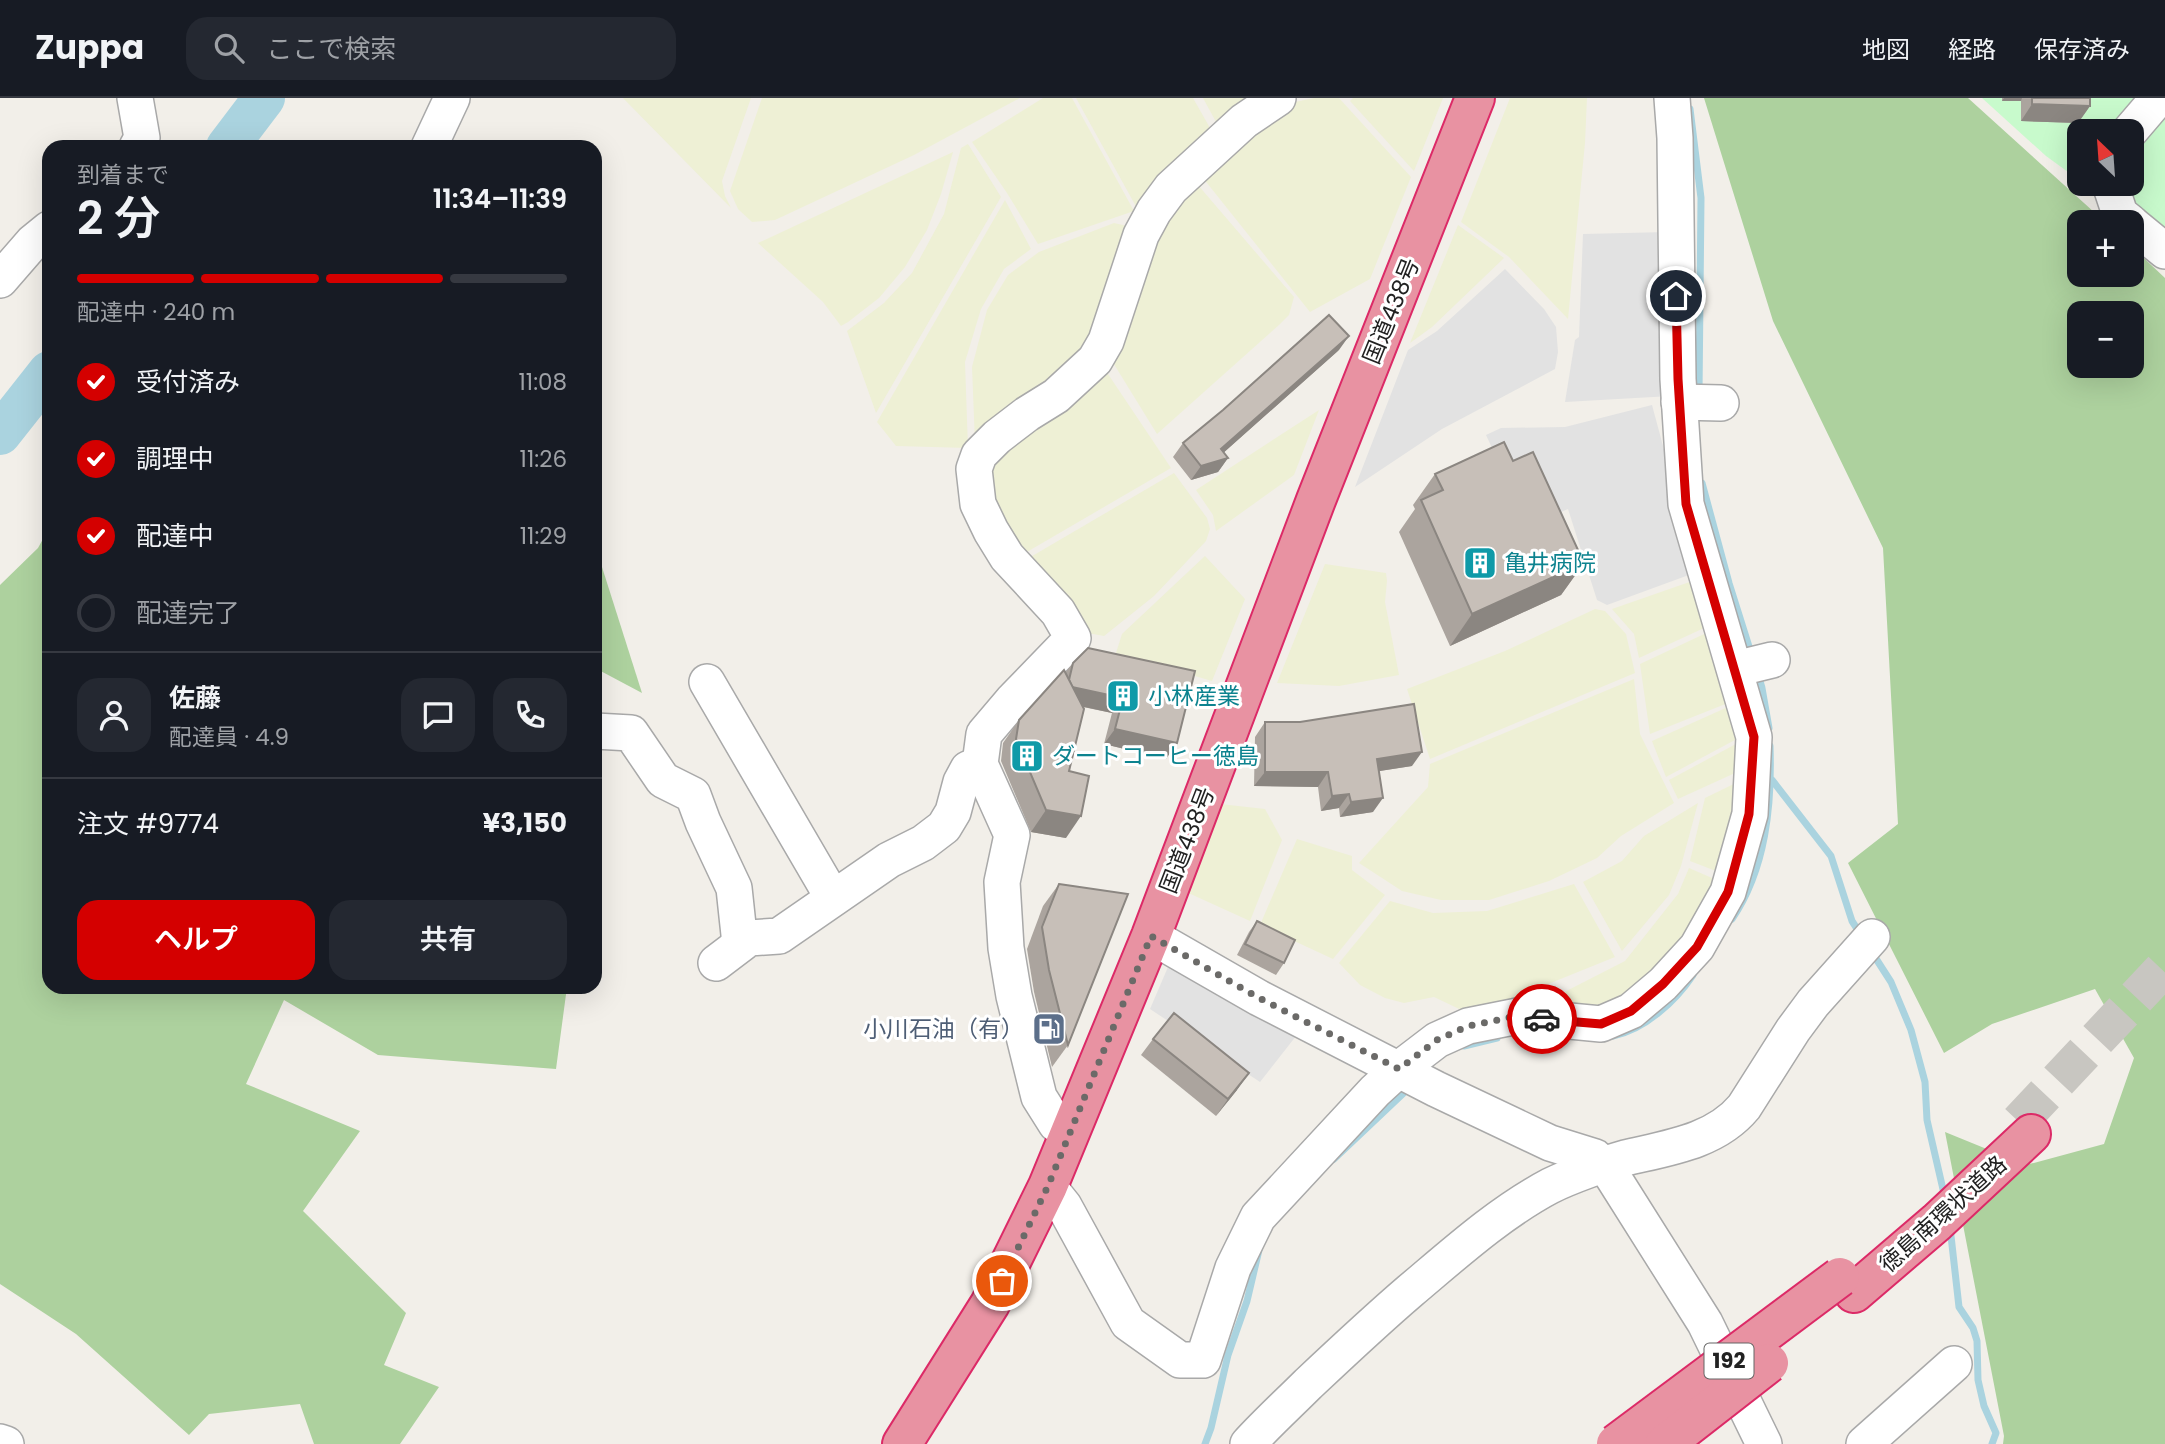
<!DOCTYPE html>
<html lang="ja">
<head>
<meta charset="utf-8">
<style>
  :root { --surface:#171b24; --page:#242831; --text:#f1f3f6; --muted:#9ea1a6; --line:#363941; --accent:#d40000 }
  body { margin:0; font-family:Poppins,"Noto Sans JP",sans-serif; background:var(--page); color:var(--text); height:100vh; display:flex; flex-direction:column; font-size:26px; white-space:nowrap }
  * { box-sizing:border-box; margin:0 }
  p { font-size:23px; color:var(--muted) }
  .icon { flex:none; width:38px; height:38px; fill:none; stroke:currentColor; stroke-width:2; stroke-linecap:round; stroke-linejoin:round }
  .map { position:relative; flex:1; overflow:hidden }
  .panel { position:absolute; left:42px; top:42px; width:560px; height:854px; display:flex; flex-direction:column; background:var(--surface); border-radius:21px; box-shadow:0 7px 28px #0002 }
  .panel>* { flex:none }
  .needle { width:46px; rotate:335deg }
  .fabs { position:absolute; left:2067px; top:21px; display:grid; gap:14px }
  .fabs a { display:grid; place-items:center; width:77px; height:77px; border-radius:14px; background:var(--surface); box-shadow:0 7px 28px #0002; font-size:35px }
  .pin { position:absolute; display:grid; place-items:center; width:60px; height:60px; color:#fff; margin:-30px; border:4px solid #fff; border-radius:50%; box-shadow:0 2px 7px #0007 }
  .courier { position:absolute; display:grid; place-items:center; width:70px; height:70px; margin:-35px; border:5px solid #d40000; border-radius:50%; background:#fff; color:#222; box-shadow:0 2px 9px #0007 }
  .head em { font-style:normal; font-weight:600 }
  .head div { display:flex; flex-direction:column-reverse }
  .head { display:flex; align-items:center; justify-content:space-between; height:119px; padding:0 35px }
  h1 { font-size:46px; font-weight:600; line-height:52px }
  .bar { display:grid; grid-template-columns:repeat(4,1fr); gap:10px 7px; align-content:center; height:84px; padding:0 35px }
  .bar i { height:9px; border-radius:5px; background:var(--line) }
  .bar .on { background:var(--accent) }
  .bar p { grid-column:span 4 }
  .line { display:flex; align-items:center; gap:18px; padding:0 35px; border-top:2px solid var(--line) }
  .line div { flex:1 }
  .round { display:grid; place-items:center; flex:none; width:74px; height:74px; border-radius:21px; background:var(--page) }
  ol { padding:0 35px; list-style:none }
  li { display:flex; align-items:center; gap:21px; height:77px }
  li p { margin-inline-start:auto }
  li .icon { padding:7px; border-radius:50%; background:var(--accent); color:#fff; stroke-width:4 }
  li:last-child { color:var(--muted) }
  li i { width:38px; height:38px; border:4px solid var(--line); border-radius:50% }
  .button { display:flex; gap:14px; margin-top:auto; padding:14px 35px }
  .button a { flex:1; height:80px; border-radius:21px; background:var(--accent); color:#fff; font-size:28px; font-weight:600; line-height:80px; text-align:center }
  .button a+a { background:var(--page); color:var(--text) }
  header { display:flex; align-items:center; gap:42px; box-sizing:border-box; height:98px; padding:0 35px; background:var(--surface); border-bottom:2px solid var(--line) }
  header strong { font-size:33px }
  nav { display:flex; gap:38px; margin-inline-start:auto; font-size:24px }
  .search { width:490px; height:63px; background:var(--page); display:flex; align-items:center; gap:18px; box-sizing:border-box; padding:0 24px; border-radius:21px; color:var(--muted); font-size:26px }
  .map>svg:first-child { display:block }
  .farmland { fill:#eef0d5 }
  .forest { fill:#add19e; fill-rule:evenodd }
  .park { fill:#c8facc }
  .parking { fill:#e2e2e2 }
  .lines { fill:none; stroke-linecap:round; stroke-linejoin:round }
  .stream { stroke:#aad3df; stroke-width:7 }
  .river { stroke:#aad3df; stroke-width:42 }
  .highway-tunnel { stroke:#c8c6c1; stroke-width:38; stroke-dasharray:38 19; stroke-linecap:butt }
  .minor-casing { stroke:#a9a9a9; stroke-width:38 }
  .highway-casing { stroke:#dc2a67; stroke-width:42 }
  .minor { stroke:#fff; stroke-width:35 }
  .highway { stroke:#e892a2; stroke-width:38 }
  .highway-bridge-casing { stroke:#dc2a67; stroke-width:42; stroke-linecap:butt }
  .highway-bridge { stroke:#e892a2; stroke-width:38 }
  .wall { fill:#aba49e }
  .shaded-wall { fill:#8b8681 }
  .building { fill:#c7bfb8; stroke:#8b8681; stroke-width:2 }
  .done { stroke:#6b6a68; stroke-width:7; stroke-dasharray:0 12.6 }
  .route { stroke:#d40000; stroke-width:9 }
  .labels { text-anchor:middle; stroke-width:6; stroke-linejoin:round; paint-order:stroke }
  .shield { fill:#fff; stroke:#646464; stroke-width:2 }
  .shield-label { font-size:21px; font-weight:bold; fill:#222 }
  .street-label { font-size:23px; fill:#222; stroke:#fff }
  .culture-label { font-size:23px; fill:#0d838f; stroke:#fff; text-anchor:start }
  .service-label { font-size:23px; fill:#4e5e75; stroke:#fff; text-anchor:end }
</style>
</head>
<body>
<header>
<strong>Zuppa</strong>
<div class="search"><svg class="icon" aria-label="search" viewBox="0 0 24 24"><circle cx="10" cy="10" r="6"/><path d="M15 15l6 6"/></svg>ここで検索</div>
<nav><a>地図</a><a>経路</a><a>保存済み</a></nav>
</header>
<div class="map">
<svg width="2165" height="1346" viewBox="0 0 2165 1346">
  <rect width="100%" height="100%" fill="#f2efe9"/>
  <g class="farmland">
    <path d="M 623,0 L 751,0 L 722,83 L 725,98 L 731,110 Z"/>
    <path d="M 762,0 L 1020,0 L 914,57 L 775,122 L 752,124 L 738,111 L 730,93 Z"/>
    <path d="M 1043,0 L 1072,0 L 1134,113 L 1038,146 L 1007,95 L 972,44 Z"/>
    <path d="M 1076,0 L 1193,0 L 1214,37 L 1138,112 Z"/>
    <path d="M 1203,0 L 1261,0 L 1221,33 Z"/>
    <path d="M 1314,0 L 1339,0 L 1411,79 L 1370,181 L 1310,214 L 1199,75 L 1261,20 L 1295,4 Z"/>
    <path d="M 1353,0 L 1443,0 L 1414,73 L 1350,3 Z"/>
    <path d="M 1510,0 L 1587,0 L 1585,45 L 1568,221 L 1509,159 L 1461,124 Z"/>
    <path d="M 968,46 L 1001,99 L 876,315 L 847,233 L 884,205 L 912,175 L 944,116 L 961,50 Z"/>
    <path d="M 953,54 L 941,96 L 927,132 L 905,169 L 879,200 L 848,224 L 841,228 L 823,204 L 758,145 Z"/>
    <path d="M 1192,80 L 1294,199 L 1289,217 L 1279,227 L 1157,336 L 1112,263 L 1147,148 Z"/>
    <path d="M 1005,102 L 1031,151 L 1004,171 L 981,211 L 965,264 L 968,350 L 896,348 L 877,324 Z"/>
    <path d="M 1114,125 L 1136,130 L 1098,242 L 975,345 L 972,269 L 987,212 L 1008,177 L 1039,154 Z"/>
    <path d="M 1458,127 L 1504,160 L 1432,229 L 1410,245 Z"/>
    <path d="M 1099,274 L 1108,276 L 1171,370 L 1020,458 L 998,430 L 988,362 Z"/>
    <path d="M 1319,312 L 1294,377 L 1216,433 L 1213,417 L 1196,392 Z"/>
    <path d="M 1174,375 L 1207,420 L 1210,431 L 1206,443 L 1154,498 L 1104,538 L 1082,534 L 1022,464 Z"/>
    <path d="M 1205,458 L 1245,501 L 1212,583 L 1116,555 L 1122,536 Z"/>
    <path d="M 1325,466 L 1386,475 L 1387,483 L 1385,504 L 1399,577 L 1339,588 L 1277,585 Z"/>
    <path d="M 1701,480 L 1715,525 L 1639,560 L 1634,536 L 1612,511 Z"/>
    <path d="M 1595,511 L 1605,513 L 1626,536 L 1635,575 L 1430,661 L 1407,591 L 1505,553 Z"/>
    <path d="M 1717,530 L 1738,601 L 1650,636 L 1640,566 Z"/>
    <path d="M 1634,581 L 1640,636 L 1674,705 L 1621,738 L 1597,760 L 1549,783 L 1489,802 L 1441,802 L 1402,793 L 1359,765 L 1428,689 L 1430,666 Z"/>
    <path d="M 1739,604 L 1746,636 L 1666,679 L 1652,643 Z"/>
    <path d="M 1747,640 L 1746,670 L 1678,701 L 1669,682 Z"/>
    <path d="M 1742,682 L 1721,775 L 1690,763 L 1705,700 Z"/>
    <path d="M 1698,705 L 1681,768 L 1669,797 L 1622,853 L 1583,784 L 1622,763 L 1644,738 Z"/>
    <path d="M 1220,706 L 1265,711 L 1282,742 L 1250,823 L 1184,793 Z"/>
    <path d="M 1297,741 L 1352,758 L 1352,772 L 1385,797 L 1333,861 L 1260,827 Z"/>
    <path d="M 1689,770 L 1719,783 L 1680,860 L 1601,918 L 1535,909 L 1625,863 L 1678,796 Z"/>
    <path d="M 1574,786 L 1615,859 L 1526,895 L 1516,910 L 1476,919 L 1434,899 L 1404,905 L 1385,900 L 1360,887 L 1339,865 L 1390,803 L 1433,815 L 1487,813 Z"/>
  </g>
  <g class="forest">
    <path d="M 1704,0 L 1968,0 L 2105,124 L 2079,124 L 2079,177 L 2132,177 L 2132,149 L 2165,180 L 2165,1346 L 2003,1346 L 2004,1338 L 1945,1034 L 2026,1067 L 2104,1046 L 2134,960 L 2095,891 L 1992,926 L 1944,955 L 1848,765 L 1898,726 L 1883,450 L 1773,223 ZM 2079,215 L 2132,215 L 2132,268 L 2079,268 Z"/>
    <path d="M 49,430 L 49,889 L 567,889 L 556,971 L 378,957 L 284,902 L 246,986 L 360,1033 L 303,1113 L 406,1215 L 384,1267 L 439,1289 L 400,1346 L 314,1346 L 300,1306 L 209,1316 L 189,1337 L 76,1236 L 0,1186 L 0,487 L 38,450 Z"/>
    <path d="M 595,447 L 642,595 L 595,570 Z"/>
  </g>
  <g class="park">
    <path d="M 1982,0 L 2144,0 L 2119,33 L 2079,33 L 2079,82 L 2046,58 Z"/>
    <path d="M 2165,17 L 2165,141 L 2125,110 L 2120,86 L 2132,86 L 2132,53 L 2137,45 Z"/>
  </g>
  <g class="parking">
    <path d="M 1667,134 L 1671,298 L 1565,304 L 1575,242 L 1579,239 L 1583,136 Z"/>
    <path d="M 1505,171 L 1544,211 L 1556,229 L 1558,254 L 1555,271 L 1442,331 L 1355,389 L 1408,252 L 1437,233 Z"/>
    <path d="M 1652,307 L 1697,474 L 1607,507 L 1597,502 L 1568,411 L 1537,424 L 1505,378 L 1486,337 L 1501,330 L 1565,329 Z"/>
    <path d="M 1171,862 L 1300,933 L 1260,984 L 1150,911 Z"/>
  </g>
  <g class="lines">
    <g class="stream">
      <path d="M 1690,11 L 1701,100 L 1699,296"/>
      <path d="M 1702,385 L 1729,485 L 1752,558"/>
      <path d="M 1758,576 L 1762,590 L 1769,630"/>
      <path d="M 1772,682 L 1831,758 L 1852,823 L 1861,837"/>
      <path d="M 1732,821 C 1766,771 1772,707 1770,648"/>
      <path d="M 1873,856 L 1891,884 L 1911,932 L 1925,984 L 1927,1022 L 1945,1100"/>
      <path d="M 1613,938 C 1644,932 1675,904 1693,877"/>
      <path d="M 1464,948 L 1497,940"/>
      <path d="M 1334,1061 L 1409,990"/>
      <path d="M 1950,1129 L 1959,1209 L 1973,1230 L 1977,1243 L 1978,1282 L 1984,1308 L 1996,1335 L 1992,1346"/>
      <path d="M 1205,1346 L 1211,1330 L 1228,1257 L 1247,1203 L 1259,1152"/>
    </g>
    <g class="river">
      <path d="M 227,49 L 264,0"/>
      <path d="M 0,336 L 49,274"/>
    </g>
    <path class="highway-tunnel" d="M 2019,1024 L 2165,869"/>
    <defs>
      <g id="minor">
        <path d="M 135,0 L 142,40 L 137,49"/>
        <path d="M 2130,33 L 2154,5 L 2165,0"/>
        <path d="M 429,49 L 452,0"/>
        <path d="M 2110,86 L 2120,116 L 2130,124"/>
        <path d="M 2132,126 L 2165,153"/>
        <path d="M 0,182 L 33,144 L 49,131"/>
        <path d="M 1679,304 L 1721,305"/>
        <path d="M 1735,571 L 1772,562"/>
        <path d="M 707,584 L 833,800"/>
        <path d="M 595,633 L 631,635 L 663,682 L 693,697 L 703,724 L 734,790 L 740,846"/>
        <path d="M 1151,838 L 1259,900 L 1436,991 L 1550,1045 L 1595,1059 L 1611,1076 L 1705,1225 L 1764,1346"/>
        <path d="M 716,865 L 749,840 L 779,838 L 889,762 L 923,745 L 944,729 L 953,714 L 961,684 L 968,671 L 980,666"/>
        <path d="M 1069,1036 L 1056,1026 L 1039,999 L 1014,898 L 1006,850 L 1002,784 L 1012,737 L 980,666 L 984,636 L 1012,603 L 1073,540 L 1058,514 L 1007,459 L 991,433 L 978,406 L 974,371 L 979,357 L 997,339 L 1027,316 L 1056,298 L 1095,262 L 1106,243 L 1141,137 L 1154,113 L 1171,90 L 1244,23 L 1278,0"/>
        <path d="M 1048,1088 L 1064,1108 L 1128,1225 L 1180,1262 L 1203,1262 L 1233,1170 L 1258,1119 L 1375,993 L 1399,971 L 1437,942 L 1468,928 L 1518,918 L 1601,926 L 1631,913 L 1663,886 L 1697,849 L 1728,794 L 1750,716 L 1754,639 L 1686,406 L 1678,281 L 1675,40 L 1672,0"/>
        <path d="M 0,1344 L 6,1346"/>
        <path d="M 1248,1346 C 1267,1325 1288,1306 1308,1286 C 1342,1254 1375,1223 1410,1193 C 1454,1156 1499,1115 1550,1088 C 1570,1078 1604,1066 1625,1060 C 1667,1050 1715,1044 1744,1009 L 1793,932 L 1813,905 L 1872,839"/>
        <path d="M 1864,1346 L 1954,1266"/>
      </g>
      <g id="highway">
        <path d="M 1854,1195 L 1937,1124 L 2031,1036"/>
        <path d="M 902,1346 L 990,1206 L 1048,1088 L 1151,838 L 1316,402 L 1475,0"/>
      </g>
    </defs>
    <use href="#minor" class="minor-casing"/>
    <use href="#highway" class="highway-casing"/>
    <use href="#minor" class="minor"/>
    <use href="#highway" class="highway"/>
    <defs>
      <g id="highway-bridge">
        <path d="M 1616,1346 L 1840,1179"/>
        <path d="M 1665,1346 L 1769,1265"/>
      </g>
    </defs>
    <use href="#highway-bridge" class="highway-bridge-casing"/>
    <use href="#highway-bridge" class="highway-bridge"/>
  </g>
  <g class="wall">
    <path d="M 2002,0 L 2090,0 L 2090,8 L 2078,25 L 2021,23 L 2021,3 L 2002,3 Z"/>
    <path d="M 1339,252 L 1223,355 L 1228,360 L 1218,374 L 1191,382 L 1173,359 L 1183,345 Z"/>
    <path d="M 1513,363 L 1584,465 L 1561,497 L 1450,548 L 1399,434 L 1415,411 L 1413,407 L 1435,376 Z"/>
    <path d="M 1088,550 L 1166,661 L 1104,646 L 1112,615 L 1083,609 L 1069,673 L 1066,740 L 1031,734 L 1001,663 L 1003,645 L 1019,622 L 1065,575 L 1073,565 Z"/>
    <path d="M 1265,624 L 1412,668 L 1379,673 L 1373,714 L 1340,719 L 1339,710 L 1321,713 L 1318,689 L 1254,688 L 1255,639 Z"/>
    <path d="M 1059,786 L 1068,947 L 1052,969 L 1034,894 L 1027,851 L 1043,808 Z"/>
    <path d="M 1257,823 L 1284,865 L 1276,877 L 1237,857 L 1249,834 Z"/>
    <path d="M 1153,941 L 1237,992 L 1216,1018 L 1141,957 Z"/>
  </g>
  <g class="shaded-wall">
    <path d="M 2004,0 L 2022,0 L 2021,3 L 2002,3 Z"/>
    <path d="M 2032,6 L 2090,8 L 2078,25 L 2021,23 Z"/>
    <path d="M 1349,238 L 1339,252 L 1212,365 L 1228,360 L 1218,374 L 1191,382 L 1201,368 Z"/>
    <path d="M 1584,465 L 1561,497 L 1450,548 L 1472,516 Z"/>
    <path d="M 1068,588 L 1123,600 L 1112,615 L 1057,603 Z"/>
    <path d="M 1115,631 L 1177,645 L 1166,661 L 1104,646 Z"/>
    <path d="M 1422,654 L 1412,668 L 1367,675 L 1377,661 Z"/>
    <path d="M 1265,674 L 1328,674 L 1318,689 L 1254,688 Z"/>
    <path d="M 1349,696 L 1339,710 L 1321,713 L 1332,698 Z"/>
    <path d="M 1383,700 L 1373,714 L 1340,719 L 1351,704 Z"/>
    <path d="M 1046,712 L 1081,718 L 1066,740 L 1031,734 Z"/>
    <path d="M 1249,975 L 1237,992 L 1216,1018 L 1228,1001 Z"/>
  </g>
  <g class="building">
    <path d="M 2032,0 L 2090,0 L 2090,8 L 2032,6 Z"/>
    <path d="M 1329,217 L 1349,238 L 1221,351 L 1228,360 L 1201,368 L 1183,345 L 1223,312 Z"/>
    <path d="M 1504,344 L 1513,363 L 1533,354 L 1584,465 L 1472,516 L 1421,402 L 1443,392 L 1435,376 Z"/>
    <path d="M 1088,550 L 1195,573 L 1177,645 L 1115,631 L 1123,600 L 1072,589 L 1069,582 L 1073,565 Z"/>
    <path d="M 1064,572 L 1084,611 L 1069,673 L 1089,678 L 1081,718 L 1046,712 L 1016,641 L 1019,622 Z"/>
    <path d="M 1414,606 L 1422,654 L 1377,661 L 1383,700 L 1351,704 L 1349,696 L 1332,698 L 1328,674 L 1265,674 L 1265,624 L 1300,624 Z"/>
    <path d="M 1059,786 L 1128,796 L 1068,947 L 1049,872 L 1042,829 Z"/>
    <path d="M 1257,823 L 1295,842 L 1284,865 L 1245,846 Z"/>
    <path d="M 1174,915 L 1249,975 L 1228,1001 L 1153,941 Z"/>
  </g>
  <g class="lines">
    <path class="done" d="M 1002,1183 L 1048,1088 L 1151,838 L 1259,900 L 1399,971 L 1437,942 L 1468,928 L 1517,918 L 1542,921"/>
    <path class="route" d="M 1542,921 L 1601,926 L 1631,913 L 1663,886 L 1697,849 L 1728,794 L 1749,716 L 1754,639 L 1686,406 L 1678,281 L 1676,198"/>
  </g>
  <defs>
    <symbol id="building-square" viewBox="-11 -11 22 22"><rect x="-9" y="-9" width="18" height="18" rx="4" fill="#0f9aa8" stroke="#fff"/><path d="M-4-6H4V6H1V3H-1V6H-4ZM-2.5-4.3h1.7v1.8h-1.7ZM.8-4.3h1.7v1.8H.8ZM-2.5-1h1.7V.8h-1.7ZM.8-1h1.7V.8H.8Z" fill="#fff"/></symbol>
    <symbol id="fuel-square" viewBox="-11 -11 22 22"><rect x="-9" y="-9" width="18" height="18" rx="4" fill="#5c6f8a" stroke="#fff"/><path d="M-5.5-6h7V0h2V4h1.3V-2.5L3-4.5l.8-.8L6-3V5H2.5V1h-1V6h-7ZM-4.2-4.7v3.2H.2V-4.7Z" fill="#fff"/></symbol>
  </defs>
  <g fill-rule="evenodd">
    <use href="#building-square" x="1461" y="446" width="38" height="38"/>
    <use href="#building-square" x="1104" y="579" width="38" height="38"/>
    <use href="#building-square" x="1008" y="639" width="38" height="38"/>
    <use href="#fuel-square" x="1030" y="912" width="38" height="38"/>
  </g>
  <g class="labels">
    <rect class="shield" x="1704.5" y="1245.5" width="49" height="35" rx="5"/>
    <g class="shield-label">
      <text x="1729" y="1270">192</text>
    </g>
    <g class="street-label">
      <text transform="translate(1391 213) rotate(-68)" y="8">国道438号</text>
      <text transform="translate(1187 742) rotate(-69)" y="8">国道438号</text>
      <text transform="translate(1943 1116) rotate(-42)" y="8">徳島南環状道路</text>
    </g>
    <g class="culture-label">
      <text x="1504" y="473">亀井病院</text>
      <text x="1148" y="606">小林産業</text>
      <text x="1052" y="666">ダートコーヒー徳島</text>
    </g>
    <g class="service-label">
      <text x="1024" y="939">小川石油（有）</text>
    </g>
  </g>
</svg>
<div class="fabs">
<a><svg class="needle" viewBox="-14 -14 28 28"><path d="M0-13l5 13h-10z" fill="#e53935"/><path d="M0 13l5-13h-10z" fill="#9ea1a6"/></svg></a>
<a>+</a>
<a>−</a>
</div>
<div class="pin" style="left:1002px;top:1183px;background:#ea580c"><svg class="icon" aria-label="bag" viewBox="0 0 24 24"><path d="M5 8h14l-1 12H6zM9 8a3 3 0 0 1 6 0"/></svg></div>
<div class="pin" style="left:1676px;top:198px;background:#1f2937"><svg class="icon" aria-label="home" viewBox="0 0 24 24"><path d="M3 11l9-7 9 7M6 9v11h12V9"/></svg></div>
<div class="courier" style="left:1542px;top:921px"><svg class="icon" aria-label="car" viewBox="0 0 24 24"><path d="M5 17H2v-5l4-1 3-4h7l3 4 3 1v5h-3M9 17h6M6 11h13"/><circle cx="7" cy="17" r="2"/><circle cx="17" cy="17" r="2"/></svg></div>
<section class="panel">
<div class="head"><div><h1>2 分</h1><p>到着まで</p></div><em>11:34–11:39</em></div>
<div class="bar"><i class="on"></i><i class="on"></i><i class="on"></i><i></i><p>配達中 · 240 m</p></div>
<ol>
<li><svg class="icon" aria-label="check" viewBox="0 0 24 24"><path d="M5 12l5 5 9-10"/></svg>受付済み<p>11:08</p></li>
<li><svg class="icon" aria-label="check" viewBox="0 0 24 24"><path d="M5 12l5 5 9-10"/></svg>調理中<p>11:26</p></li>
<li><svg class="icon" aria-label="check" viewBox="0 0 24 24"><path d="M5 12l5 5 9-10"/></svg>配達中<p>11:29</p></li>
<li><i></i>配達完了</li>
</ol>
<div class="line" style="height:126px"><a class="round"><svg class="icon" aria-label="person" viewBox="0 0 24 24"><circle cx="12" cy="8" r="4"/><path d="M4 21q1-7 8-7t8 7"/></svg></a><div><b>佐藤</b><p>配達員 · 4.9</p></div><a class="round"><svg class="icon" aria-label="chat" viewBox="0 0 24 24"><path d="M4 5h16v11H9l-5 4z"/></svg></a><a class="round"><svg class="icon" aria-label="phone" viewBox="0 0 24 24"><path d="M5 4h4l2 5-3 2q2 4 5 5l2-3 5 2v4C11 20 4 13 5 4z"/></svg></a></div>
<div class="line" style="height:91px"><div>注文 #9774</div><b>¥3,150</b></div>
<div class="button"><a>ヘルプ</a><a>共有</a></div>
</section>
</div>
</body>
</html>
